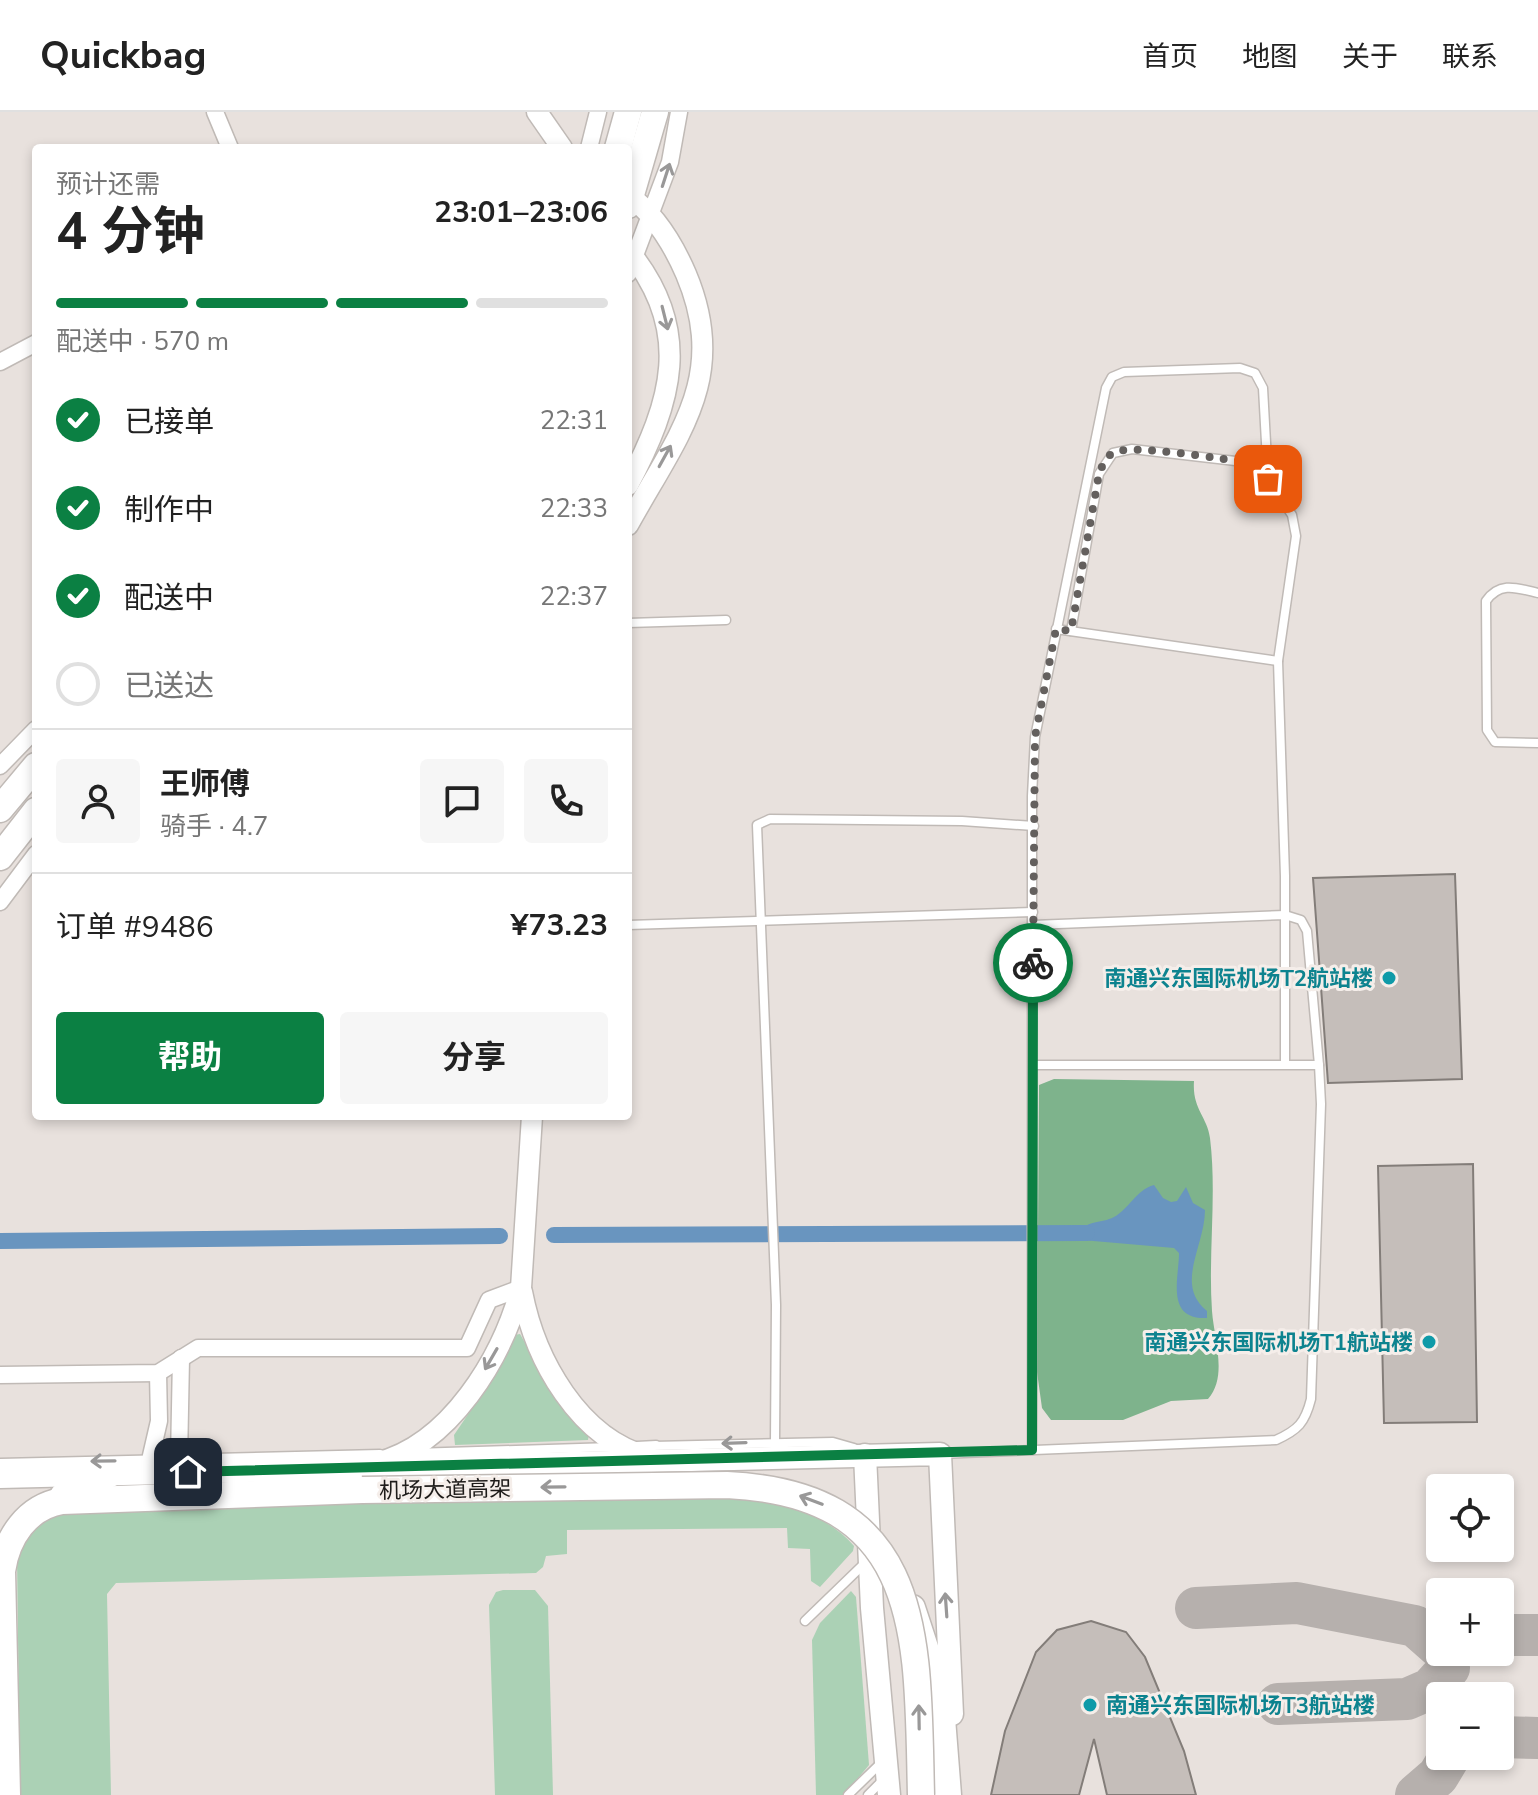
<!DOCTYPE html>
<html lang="zh">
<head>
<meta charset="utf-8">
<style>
  :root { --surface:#fff; --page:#f6f6f6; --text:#222; --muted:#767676; --line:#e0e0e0; --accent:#0b8043 }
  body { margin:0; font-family:"Nunito Sans","Noto Sans SC",sans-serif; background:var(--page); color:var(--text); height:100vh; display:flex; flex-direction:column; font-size:30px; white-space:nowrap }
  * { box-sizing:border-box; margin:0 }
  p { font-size:26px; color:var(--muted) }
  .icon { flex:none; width:44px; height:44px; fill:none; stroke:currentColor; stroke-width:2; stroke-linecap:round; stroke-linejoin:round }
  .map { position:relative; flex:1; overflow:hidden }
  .panel { position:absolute; left:32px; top:32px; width:600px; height:976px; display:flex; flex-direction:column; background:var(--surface); border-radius:8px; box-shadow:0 4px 12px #0003 }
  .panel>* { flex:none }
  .buttons { position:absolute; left:1426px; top:1362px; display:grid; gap:16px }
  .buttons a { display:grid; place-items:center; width:88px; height:88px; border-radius:8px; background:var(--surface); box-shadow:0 4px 12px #0003; font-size:40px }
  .pin { position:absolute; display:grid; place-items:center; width:68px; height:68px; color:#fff; margin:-34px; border-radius:16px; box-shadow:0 4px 12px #0006 }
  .courier { position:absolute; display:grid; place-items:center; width:80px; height:80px; margin:-40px; border:6px solid #0b8043; border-radius:50%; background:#fff; color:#222; box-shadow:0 2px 10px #0007 }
  .overview em { font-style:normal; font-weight:700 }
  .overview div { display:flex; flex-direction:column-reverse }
  .overview { display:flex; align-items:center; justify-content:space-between; height:136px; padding:0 24px }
  h1 { font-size:52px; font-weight:700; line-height:60px }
  .bar { display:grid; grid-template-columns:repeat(4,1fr); gap:12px 8px; align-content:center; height:96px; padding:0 24px }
  .bar i { height:10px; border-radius:6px; background:var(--line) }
  .bar .selected { background:var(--accent) }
  .bar p { grid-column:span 4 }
  .line { display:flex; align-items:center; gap:20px; padding:0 24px; border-top:2px solid var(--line) }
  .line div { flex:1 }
  .round { display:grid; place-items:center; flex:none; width:84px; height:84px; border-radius:8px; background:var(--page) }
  ol { padding:0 24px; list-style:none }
  li { display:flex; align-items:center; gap:24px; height:88px }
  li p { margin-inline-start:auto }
  li .icon { padding:8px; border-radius:50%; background:var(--accent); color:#fff; stroke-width:4 }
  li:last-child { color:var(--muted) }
  li i { width:44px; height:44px; border:4px solid var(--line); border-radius:50% }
  .button { display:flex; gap:16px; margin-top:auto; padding:16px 24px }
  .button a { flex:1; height:92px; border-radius:8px; background:var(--accent); color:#fff; font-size:32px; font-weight:700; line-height:92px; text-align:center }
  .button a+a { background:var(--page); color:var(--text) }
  header { display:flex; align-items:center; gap:48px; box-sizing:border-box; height:112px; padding:0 40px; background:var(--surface); border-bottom:2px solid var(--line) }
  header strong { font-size:38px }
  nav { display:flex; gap:44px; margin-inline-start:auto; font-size:28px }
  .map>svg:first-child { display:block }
  .green { fill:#abd1b5 }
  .forest { fill:#7eb38c }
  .water { fill:#6995bf }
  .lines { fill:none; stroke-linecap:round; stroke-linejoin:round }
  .canal { stroke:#6995bf; stroke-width:16 }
  .taxiway { stroke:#b6b0ad; stroke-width:42 }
  .building { fill:#c5beba; stroke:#837d79; stroke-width:2 }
  .service-casing { stroke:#c0bab6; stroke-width:11 }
  .minor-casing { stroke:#c0bab6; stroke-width:19 }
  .tertiary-casing { stroke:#c0bab6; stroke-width:23 }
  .secondary-casing { stroke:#c0bab6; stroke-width:25 }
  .primary-casing { stroke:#c0bab6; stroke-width:29 }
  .trunk-casing { stroke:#c0bab6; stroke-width:29 }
  .service { stroke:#fff; stroke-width:8 }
  .minor { stroke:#fff; stroke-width:16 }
  .tertiary { stroke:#fff; stroke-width:20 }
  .secondary { stroke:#fff; stroke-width:22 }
  .primary { stroke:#fff; stroke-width:26 }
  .trunk { stroke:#fff; stroke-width:26 }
  .trunk-bridge-casing { stroke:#c0bab6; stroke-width:29; stroke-linecap:butt }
  .trunk-bridge { stroke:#fff; stroke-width:26 }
  .oneway { stroke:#999898 }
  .done { stroke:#64605e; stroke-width:8; stroke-dasharray:0 14.4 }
  .route { stroke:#0b8043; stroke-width:10 }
  .culture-dot { fill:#0f9aa8; stroke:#f5eeea; stroke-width:3 }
  .labels { text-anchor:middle; stroke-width:6; stroke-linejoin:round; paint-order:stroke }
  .culture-label { font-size:22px; font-weight:bold; fill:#0d838f; stroke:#f5eeea; text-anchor:end }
  .street-label { font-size:22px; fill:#1d1b19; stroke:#f5eeea }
</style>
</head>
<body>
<header>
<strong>Quickbag</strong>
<nav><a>首页</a><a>地图</a><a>关于</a><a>联系</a></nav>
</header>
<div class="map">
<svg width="1538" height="1683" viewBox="0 0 1538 1683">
  <rect width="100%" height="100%" fill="#e8e1dd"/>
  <g class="green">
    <path d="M 520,1222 L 539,1255 L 589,1322 L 588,1328 L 455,1333 L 454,1323 L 494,1264 L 514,1223 Z"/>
    <path d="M 732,1383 C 776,1391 823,1398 854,1434 L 853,1439 L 820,1475 L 811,1469 L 810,1437 L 788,1436 L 787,1416 L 567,1418 L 567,1442 L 546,1444 L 543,1455 L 536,1461 L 116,1471 L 107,1482 L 111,1683 L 20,1683 L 17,1445 L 30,1408 L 64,1394 Z"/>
    <path d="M 503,1478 L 535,1478 L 548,1494 L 553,1683 L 495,1683 L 489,1493 L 496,1480 Z"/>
    <path d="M 851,1479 L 856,1485 L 869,1653 L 844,1683 L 816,1683 L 812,1528 L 820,1511 Z"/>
  </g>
  <path class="forest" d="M 1054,967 L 1194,969 C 1192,997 1207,1004 1210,1026 C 1217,1083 1208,1142 1212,1199 C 1214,1227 1228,1265 1208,1287 L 1171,1289 L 1123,1308 L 1051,1308 L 1042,1296 L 1037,1260 L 1039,973 Z"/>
  <path class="water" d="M 1154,1073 L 1163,1086 L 1171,1090 L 1177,1089 L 1186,1075 L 1193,1091 L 1205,1098 C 1205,1134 1174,1173 1207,1199 L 1207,1206 C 1165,1208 1179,1166 1179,1141 L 1174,1136 L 1082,1128 L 1080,1121 C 1087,1107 1101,1112 1114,1105 C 1129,1097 1136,1078 1154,1073 Z"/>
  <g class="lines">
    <g class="canal">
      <path d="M 554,1123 L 1087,1121"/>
      <path d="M 0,1129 L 500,1124"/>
    </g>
    <g class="taxiway">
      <path d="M 1196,1496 L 1297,1491 L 1415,1514 L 1440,1536"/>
      <path d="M 1500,1523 L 1538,1523"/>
      <path d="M 1278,1592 L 1407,1587 L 1430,1577 L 1449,1556"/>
      <path d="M 1500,1625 L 1538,1626"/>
      <path d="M 1416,1683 L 1438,1664 L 1450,1644"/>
    </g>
  </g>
  <g class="building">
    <path d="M 1455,762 L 1462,967 L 1328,971 L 1313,766 Z"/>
    <path d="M 1473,1052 L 1477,1310 L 1384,1311 L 1378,1054 Z"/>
    <path d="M 1091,1509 L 1126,1520 L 1145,1545 L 1184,1639 L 1196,1683 L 1107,1683 L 1094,1627 L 1079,1683 L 991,1683 L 1005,1619 L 1036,1540 L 1057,1518 Z"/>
  </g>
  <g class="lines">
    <defs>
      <g id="service">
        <path d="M 1538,481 C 1517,476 1500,469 1486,489 L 1487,618 L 1495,630 L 1538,631"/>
        <path d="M 628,511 L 726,508"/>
        <path d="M 1056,517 L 1278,549"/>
        <path d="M 1071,519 L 1099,362 L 1113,341 L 1132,337 L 1244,350 L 1257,355 L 1268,367"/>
        <path d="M 628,813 L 1033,800"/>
        <path d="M 1033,813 L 1285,803 L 1301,808 L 1307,819 L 1319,953"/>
        <path d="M 775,1329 L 776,1193 L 757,713 L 770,707 L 962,709 L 1034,714"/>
        <path d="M 637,1334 L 656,1333"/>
        <path d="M 653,1334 L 833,1330 L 854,1336"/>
        <path d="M 1032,1338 L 1032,684 L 1035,625 L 1106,276 L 1112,265 L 1124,260 L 1240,256 L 1255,261 L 1263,276 L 1268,367 L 1292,403 L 1296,424 L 1278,549 L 1285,764 L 1285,951"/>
        <path d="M 413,1341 L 612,1335"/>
        <path d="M 940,1342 L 1276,1328 C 1298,1318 1305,1311 1311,1287 L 1321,992 L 1319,953 L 1033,953"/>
        <path d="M 0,1351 L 380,1342"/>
        <path d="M 805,1509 L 866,1450"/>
        <path d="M 848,1683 L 882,1650"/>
        <path d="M 868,1683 L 884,1667"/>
      </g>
      <g id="minor">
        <path d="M 215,0 L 230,36"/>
        <path d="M 589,36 L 598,0"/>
        <path d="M 628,162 L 670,50 L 679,0"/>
        <path d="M 0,250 L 36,231"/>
        <path d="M 0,654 L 36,617"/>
        <path d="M 0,790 L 36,742"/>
        <path d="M 0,1263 L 158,1261 L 198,1236 L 467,1236 L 489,1188 L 521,1176"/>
        <path d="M 179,1347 L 181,1246"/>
        <path d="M 150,1348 L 159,1309 L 158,1261"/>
      </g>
      <g id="tertiary">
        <path d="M 537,0 L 562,36"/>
        <path d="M 628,83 C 655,102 673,132 686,162 C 730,266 677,324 628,413"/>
        <path d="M 628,138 C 694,218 672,290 628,373"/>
        <path d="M 522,1180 C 535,1248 579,1327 649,1345"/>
        <path d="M 376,1351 C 450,1333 502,1246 521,1176 L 532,1004"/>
      </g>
      <g id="secondary">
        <path d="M 865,1343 L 872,1496 L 889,1683"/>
        <path d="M 0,1365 L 940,1342 L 952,1602"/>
      </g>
      <g id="primary">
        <path d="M 618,36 L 628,0"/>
        <path d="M 628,93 L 655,0"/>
        <path d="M 0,697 L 36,654"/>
        <path d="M 0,745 L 36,699"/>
      </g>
      <g id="trunk">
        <path d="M 63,1384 L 110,1362"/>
        <path d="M 912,1496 L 940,1581 L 948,1683"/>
        <path d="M 7,1683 L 2,1459 C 7,1425 27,1395 62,1389 L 362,1378"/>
      </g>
    </defs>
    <use href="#service" class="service-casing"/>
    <use href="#minor" class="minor-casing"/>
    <use href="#tertiary" class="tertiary-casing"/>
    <use href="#secondary" class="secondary-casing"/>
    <use href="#primary" class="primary-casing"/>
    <use href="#trunk" class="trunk-casing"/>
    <use href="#service" class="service"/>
    <use href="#minor" class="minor"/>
    <use href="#tertiary" class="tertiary"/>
    <use href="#secondary" class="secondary"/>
    <use href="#primary" class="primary"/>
    <use href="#trunk" class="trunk"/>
    <defs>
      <path id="trunk-bridge" d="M 362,1378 L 727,1373 C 927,1382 917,1528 921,1683"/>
    </defs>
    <use href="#trunk-bridge" class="trunk-bridge-casing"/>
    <use href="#trunk-bridge" class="trunk-bridge"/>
  </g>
  <defs><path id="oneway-shaft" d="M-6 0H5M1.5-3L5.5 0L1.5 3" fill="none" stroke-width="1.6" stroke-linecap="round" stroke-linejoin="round" transform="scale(2)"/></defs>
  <g class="oneway">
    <use href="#oneway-shaft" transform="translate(666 63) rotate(-72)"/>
    <use href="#oneway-shaft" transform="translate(665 206) rotate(76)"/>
    <use href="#oneway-shaft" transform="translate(665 344) rotate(-61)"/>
    <use href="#oneway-shaft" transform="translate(491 1247) rotate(120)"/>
    <use href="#oneway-shaft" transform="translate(734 1331) rotate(178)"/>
    <use href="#oneway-shaft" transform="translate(103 1349) rotate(179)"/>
    <use href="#oneway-shaft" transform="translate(553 1375) rotate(179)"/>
    <use href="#oneway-shaft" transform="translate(811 1388) rotate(-159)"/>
    <use href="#oneway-shaft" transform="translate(946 1493) rotate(-94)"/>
    <use href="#oneway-shaft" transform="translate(919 1605) rotate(-91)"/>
  </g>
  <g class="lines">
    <path class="done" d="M 1033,851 L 1035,625 L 1056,517 L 1071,519 L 1099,362 C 1102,355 1105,345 1113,341 C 1127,331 1222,347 1244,350 L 1257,355 L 1268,367"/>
    <path class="route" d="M 188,1360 L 1032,1338 L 1033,851"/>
  </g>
  <g class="culture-dot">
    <circle cx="1389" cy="866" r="8"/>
    <circle cx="1429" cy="1230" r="8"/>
    <circle cx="1090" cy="1593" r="8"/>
  </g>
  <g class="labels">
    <g class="culture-label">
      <text x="1373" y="874">南通兴东国际机场T2航站楼</text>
      <text x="1413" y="1238">南通兴东国际机场T1航站楼</text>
      <text x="1106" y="1601" text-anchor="start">南通兴东国际机场T3航站楼</text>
    </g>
    <g class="street-label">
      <text transform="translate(445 1377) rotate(-1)" y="8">机场大道高架</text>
    </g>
  </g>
</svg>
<div class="buttons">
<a><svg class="icon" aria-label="locate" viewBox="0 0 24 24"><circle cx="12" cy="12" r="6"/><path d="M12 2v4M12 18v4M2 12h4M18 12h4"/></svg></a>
<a>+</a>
<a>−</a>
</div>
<div class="pin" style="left:1268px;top:367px;background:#ea580c"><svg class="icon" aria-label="bag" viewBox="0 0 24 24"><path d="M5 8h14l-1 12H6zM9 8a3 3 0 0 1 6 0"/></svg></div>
<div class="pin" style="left:188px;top:1360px;background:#1f2937"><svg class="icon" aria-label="home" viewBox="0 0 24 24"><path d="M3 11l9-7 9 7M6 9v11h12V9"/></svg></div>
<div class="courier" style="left:1033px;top:851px"><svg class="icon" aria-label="bike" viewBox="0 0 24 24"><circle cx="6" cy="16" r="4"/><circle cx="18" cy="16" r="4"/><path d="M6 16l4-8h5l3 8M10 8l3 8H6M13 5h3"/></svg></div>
<section class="panel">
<div class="overview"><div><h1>4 分钟</h1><p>预计还需</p></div><em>23:01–23:06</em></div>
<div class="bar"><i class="selected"></i><i class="selected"></i><i class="selected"></i><i></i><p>配送中 · 570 m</p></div>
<ol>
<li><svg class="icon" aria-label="check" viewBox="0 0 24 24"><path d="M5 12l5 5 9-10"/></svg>已接单<p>22:31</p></li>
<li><svg class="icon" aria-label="check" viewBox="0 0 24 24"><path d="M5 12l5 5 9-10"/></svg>制作中<p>22:33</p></li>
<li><svg class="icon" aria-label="check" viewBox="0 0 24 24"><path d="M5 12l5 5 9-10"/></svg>配送中<p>22:37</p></li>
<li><i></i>已送达</li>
</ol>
<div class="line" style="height:144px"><a class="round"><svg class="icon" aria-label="person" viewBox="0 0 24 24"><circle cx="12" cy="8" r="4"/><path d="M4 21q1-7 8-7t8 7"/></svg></a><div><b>王师傅</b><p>骑手 · 4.7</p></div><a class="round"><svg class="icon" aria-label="chat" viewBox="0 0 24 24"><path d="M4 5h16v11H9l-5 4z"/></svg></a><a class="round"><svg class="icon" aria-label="phone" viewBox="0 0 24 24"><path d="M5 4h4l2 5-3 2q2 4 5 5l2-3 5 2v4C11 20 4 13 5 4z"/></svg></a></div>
<div class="line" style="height:104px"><div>订单 #9486</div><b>¥73.23</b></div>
<div class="button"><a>帮助</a><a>分享</a></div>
</section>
</div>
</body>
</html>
